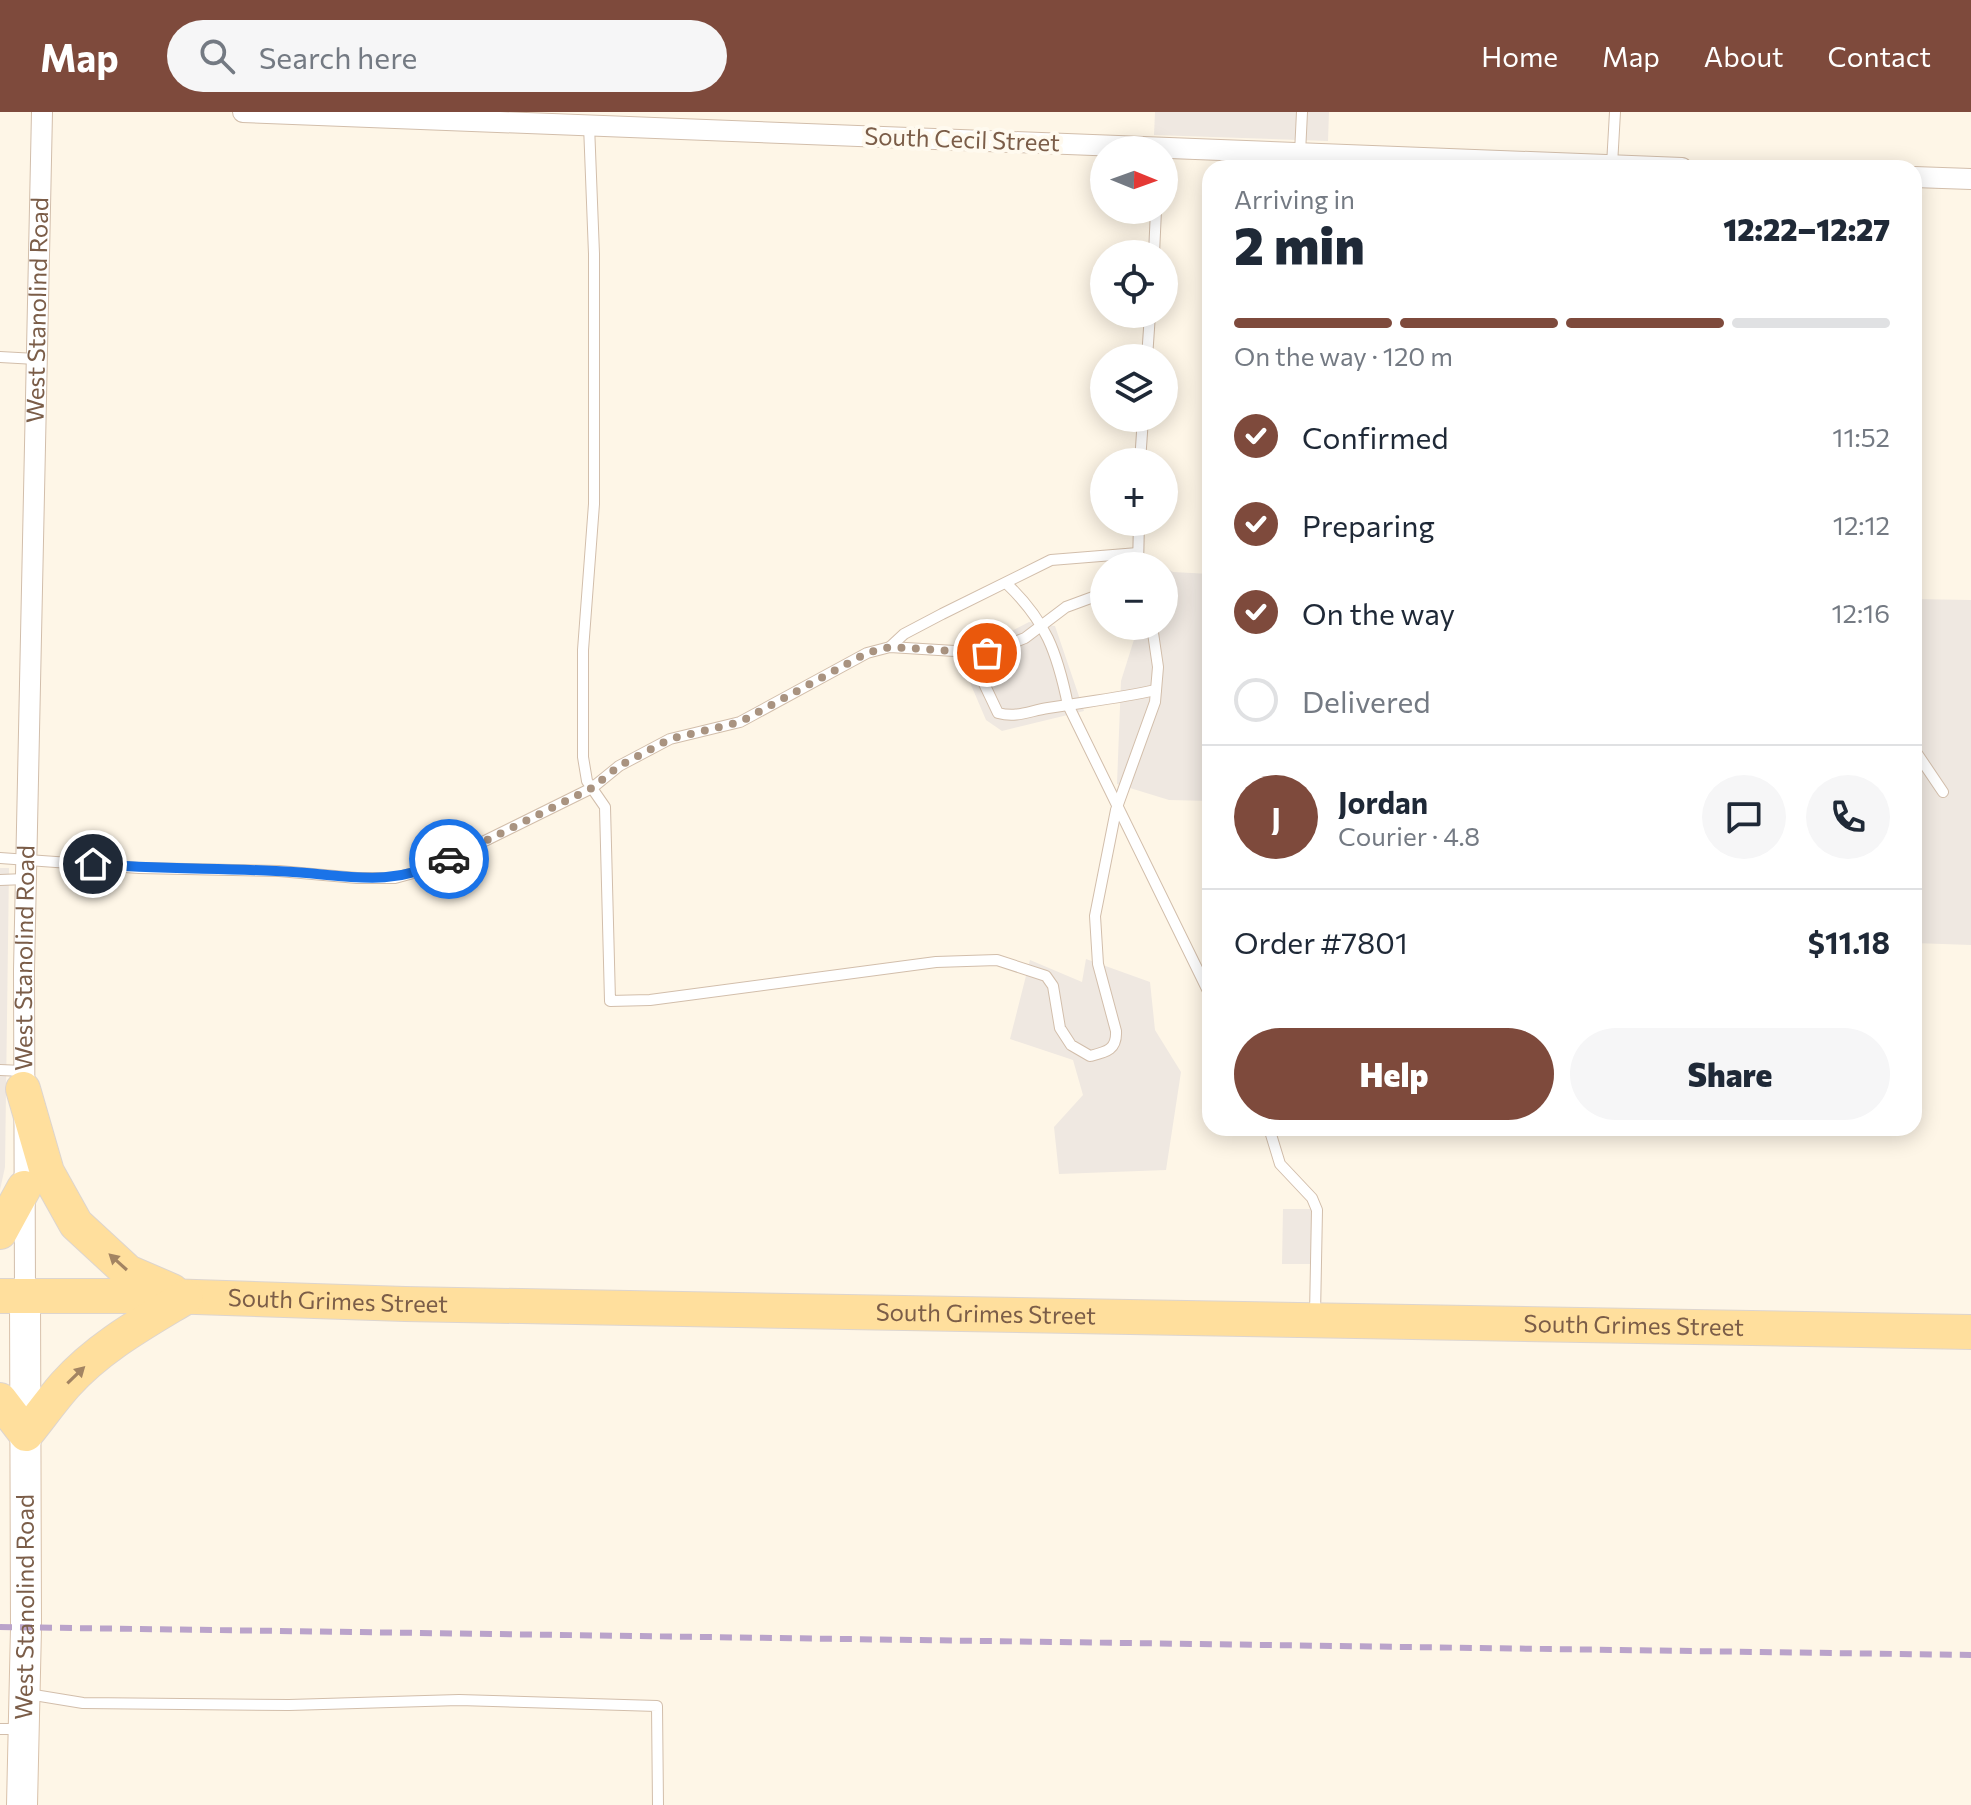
<!DOCTYPE html>
<html lang="en">
<head>
<meta charset="utf-8">
<style>
  :root { --surface:#fff; --page:#f6f6f7; --text:#1f2937; --muted:#747a83; --line:#e0e1e3; --accent:#7e4a3c }
  body { margin:0; font-family:Commissioner,sans-serif; background:var(--page); color:var(--text); height:100vh; display:flex; flex-direction:column; font-size:30px; white-space:nowrap }
  * { box-sizing:border-box; margin:0 }
  p { font-size:26px; color:var(--muted) }
  .icon { flex:none; width:44px; height:44px; fill:none; stroke:currentColor; stroke-width:2; stroke-linecap:round; stroke-linejoin:round }
  .map { position:relative; flex:1; overflow:hidden }
  .sheet { position:absolute; left:1202px; top:48px; width:720px; height:976px; display:flex; flex-direction:column; background:var(--surface); border-radius:24px; box-shadow:0 4px 20px #0003 }
  .sheet>* { flex:none }
  .needle { width:52px; rotate:91deg }
  .fabs { position:absolute; left:1090px; top:24px; display:grid; gap:16px }
  .fabs a { display:grid; place-items:center; width:88px; height:88px; border-radius:50%; background:var(--surface); box-shadow:0 4px 20px #0003; font-size:40px }
  .pin { position:absolute; display:grid; place-items:center; width:68px; height:68px; color:#fff; margin:-34px; border:4px solid #fff; border-radius:50%; box-shadow:0 2px 8px #0007 }
  .courier { position:absolute; display:grid; place-items:center; width:80px; height:80px; margin:-40px; border:6px solid #1a73e8; border-radius:50%; background:#fff; color:#222; box-shadow:0 2px 10px #0007 }
  .head em { font-style:normal; font-weight:800 }
  .head div { display:flex; flex-direction:column-reverse }
  .head { display:flex; align-items:center; justify-content:space-between; height:136px; padding:0 32px }
  h1 { font-size:52px; font-weight:800; line-height:60px }
  .bar { display:grid; grid-template-columns:repeat(4,1fr); gap:12px 8px; align-content:center; height:96px; padding:0 32px }
  .bar i { height:10px; border-radius:6px; background:var(--line) }
  .bar .active { background:var(--accent) }
  .bar p { grid-column:span 4 }
  .line { display:flex; align-items:center; gap:20px; padding:0 32px; border-top:2px solid var(--line) }
  .line div { flex:1 }
  .round { display:grid; place-items:center; flex:none; width:84px; height:84px; border-radius:42px; background:var(--page) }
  ol { padding:0 32px; list-style:none }
  li { display:flex; align-items:center; gap:24px; height:88px }
  li p { margin-inline-start:auto }
  li .icon { padding:8px; border-radius:50%; background:var(--accent); color:#fff; stroke-width:4 }
  li:last-child { color:var(--muted) }
  li i { width:44px; height:44px; border:4px solid var(--line); border-radius:50% }
  .primary-button { display:flex; gap:16px; margin-top:auto; padding:16px 32px }
  .primary-button a { flex:1; height:92px; border-radius:48px; background:var(--accent); color:#fff; font-size:32px; font-weight:800; line-height:92px; text-align:center }
  .primary-button a+a { background:var(--page); color:var(--text) }
  header { display:flex; align-items:center; gap:48px; box-sizing:border-box; height:112px; padding:0 40px; background:var(--accent); color:#fff }
  header strong { font-size:38px }
  nav { display:flex; gap:44px; margin-inline-start:auto; font-size:28px }
  .search { width:560px; height:72px; background:var(--page); display:flex; align-items:center; gap:20px; box-sizing:border-box; padding:0 28px; border-radius:44px; color:var(--muted); font-size:30px }
  .map>svg:first-child { display:block }
  .industrial { fill:#efe8e1 }
  .lines { fill:none; stroke-linecap:round; stroke-linejoin:round }
  .lane-casing { stroke:#d2beab; stroke-width:12 }
  .street-casing { stroke:#d2beab; stroke-width:22 }
  .secondary-casing { stroke:#d8c1aa; stroke-width:32 }
  .primary-casing { stroke:#ddd5cf; stroke-width:36 }
  .lane { stroke:#fff; stroke-width:10 }
  .street { stroke:#fff; stroke-width:20 }
  .secondary { stroke:#fff; stroke-width:30 }
  .primary { stroke:#ffdf9d; stroke-width:34 }
  .rail { stroke:#baa3ca; stroke-width:6; stroke-dasharray:12 8; stroke-linecap:butt }
  .oneway { fill:#a38462 }
  .done { stroke:#a99380; stroke-width:8; stroke-dasharray:0 14.4 }
  .route { stroke:#1a73e8; stroke-width:10 }
  .labels { text-anchor:middle; stroke-width:8; stroke-linejoin:round; paint-order:stroke }
  .street-label { font-size:24px; fill:#7b5d48; stroke:#fffaef }
</style>
</head>
<body>
<header>
<strong>Map</strong>
<div class="search"><svg class="icon" aria-label="search" viewBox="0 0 24 24"><circle cx="10" cy="10" r="6"/><path d="M15 15l6 6"/></svg>Search here</div>
<nav><a>Home</a><a>Map</a><a>About</a><a>Contact</a></nav>
</header>
<div class="map">
<svg width="1971" height="1693" viewBox="0 0 1971 1693">
  <rect width="100%" height="100%" fill="#fef6e7"/>
  <g class="industrial">
    <path d="M 1155,0 L 1329,0 L 1328,29 L 1154,23 Z"/>
    <path d="M 1164,455 L 1173,460 L 1210,462 L 1210,689 L 1169,688 L 1117,672 L 1121,569 L 1137,518 L 1136,514 L 1164,514 Z"/>
    <path d="M 1914,487 L 1971,488 L 1971,833 L 1914,831 Z"/>
    <path d="M 1029,510 L 1055,514 L 1084,599 L 1002,619 L 986,608 L 954,533 L 992,529 Z"/>
    <path d="M 0,756 L 9,756 L 5,1055 L 0,1078 Z"/>
    <path d="M 1086,847 L 1150,870 L 1155,918 L 1181,960 L 1166,1058 L 1059,1062 L 1054,1015 L 1083,983 L 1073,948 L 1010,927 L 1030,848 L 1082,870 Z"/>
    <path d="M 1283,1097 L 1314,1097 L 1313,1152 L 1282,1152 Z"/>
  </g>
  <g class="lines">
    <defs>
      <g id="lane">
        <path d="M 589,13 L 594,142 L 594,392 L 583,538 L 583,645 L 587,669 L 605,695 L 610,889 L 650,888 L 936,850 L 997,848 L 1046,864 L 1053,874 L 1060,916 L 1071,933 L 1090,944 C 1106,940 1117,938 1116,919 L 1098,852 L 1095,804 L 1116,698 L 1155,590 L 1158,555 L 1152,514"/>
        <path d="M 1300,41 L 1302,0"/>
        <path d="M 1612,53 L 1615,0"/>
        <path d="M 1154,142 L 1156,98"/>
        <path d="M 0,245 L 36,247"/>
        <path d="M 1147,246 L 1150,202"/>
        <path d="M 1140,350 L 1143,306"/>
        <path d="M 1138,454 L 1139,410"/>
        <path d="M 1006,471 C 1046,509 1057,540 1068,593 L 1210,883"/>
        <path d="M 890,535 L 904,522 L 942,502 L 1051,448 L 1138,441"/>
        <path d="M 969,540 L 998,601 C 1017,606 1029,599 1048,596 C 1084,590 1120,586 1156,578"/>
        <path d="M 1914,637 L 1943,680"/>
        <path d="M 0,746 L 139,756 L 279,759 L 357,766 L 395,766 L 428,757 L 592,676 L 619,654 L 670,627 L 740,610 L 867,541 L 890,535 L 987,541 L 1025,526 L 1066,495 L 1104,481"/>
        <path d="M 0,768 L 25,767"/>
        <path d="M 0,958 L 23,959"/>
        <path d="M 1269,1016 L 1280,1052 L 1312,1086 L 1317,1098 L 1315,1203"/>
        <path d="M 28,1582 L 83,1591 L 289,1593 L 459,1588 L 657,1594 L 658,1693"/>
        <path d="M 0,1617 L 22,1617"/>
      </g>
      <g id="street">
        <path d="M 243,0 L 1682,56"/>
        <path d="M 1914,65 L 1971,67"/>
        <path id="s1" d="M 25,1184 L 24,858 L 42,0"/>
      </g>
      <g id="secondary">
        <path id="s2" d="M 22,1693 L 26,1516 L 25,1184"/>
      </g>
      <g id="primary">
        <path d="M 23,977 L 47,1060 L 76,1112 L 128,1160 L 172,1179"/>
        <path d="M 0,1120 L 24,1076"/>
        <path id="s3" d="M 0,1184 L 166,1184 L 405,1192 L 1971,1220"/>
        <path d="M 0,1288 L 26,1322 C 39,1306 51,1289 65,1273 C 99,1235 143,1211 186,1185"/>
      </g>
    </defs>
    <use href="#lane" class="lane-casing"/>
    <use href="#street" class="street-casing"/>
    <use href="#secondary" class="secondary-casing"/>
    <use href="#primary" class="primary-casing"/>
    <use href="#lane" class="lane"/>
    <use href="#street" class="street"/>
    <use href="#secondary" class="secondary"/>
    <use href="#primary" class="primary"/>
    <path class="rail" d="M 0,1515 L 1971,1543"/>
  </g>
  <defs><path id="oneway-solid" d="M-6-.8H1V-3.2L6.5 0L1 3.2V.8H-6Z" transform="scale(2)"/></defs>
  <g class="oneway">
    <use href="#oneway-solid" transform="translate(118 1150) rotate(-138)"/>
    <use href="#oneway-solid" transform="translate(76 1263) rotate(-44)"/>
  </g>
  <g class="lines">
    <path class="done" d="M 449,747 L 592,676 L 619,654 L 670,627 L 740,610 L 867,541 L 890,535 L 987,541"/>
    <path class="route" d="M 93,752 C 154,757 215,756 276,759 C 343,761 384,779 449,747"/>
  </g>
  <g class="labels">
    <g class="street-label">
      <text transform="translate(962 28) rotate(2)" y="8">South Cecil Street</text>
      <text dy="8" stroke="none"><textPath href="#s1" startOffset="986">West Stanolind Road</textPath></text>
      <text dy="8" stroke="none"><textPath href="#s1" startOffset="338">West Stanolind Road</textPath></text>
      <text dy="8" stroke="none"><textPath href="#s3" startOffset="338">South Grimes Street</textPath></text>
      <text dy="8" stroke="none"><textPath href="#s3" startOffset="986">South Grimes Street</textPath></text>
      <text dy="8" stroke="none"><textPath href="#s3" startOffset="1634">South Grimes Street</textPath></text>
      <text dy="8" stroke="none"><textPath href="#s2" startOffset="198">West Stanolind Road</textPath></text>
    </g>
  </g>
</svg>
<div class="fabs">
<a><svg class="needle" viewBox="-14 -14 28 28"><path d="M0-13l5 13h-10z" fill="#e53935"/><path d="M0 13l5-13h-10z" fill="#747a83"/></svg></a>
<a><svg class="icon" aria-label="locate" viewBox="0 0 24 24"><circle cx="12" cy="12" r="6"/><path d="M12 2v4M12 18v4M2 12h4M18 12h4"/></svg></a>
<a><svg class="icon" aria-label="layers" viewBox="0 0 24 24"><path d="M12 4l9 5-9 5-9-5zM3 14l9 5 9-5"/></svg></a>
<a>+</a>
<a>−</a>
</div>
<div class="pin" style="left:987px;top:541px;background:#ea580c"><svg class="icon" aria-label="bag" viewBox="0 0 24 24"><path d="M5 8h14l-1 12H6zM9 8a3 3 0 0 1 6 0"/></svg></div>
<div class="pin" style="left:93px;top:752px;background:#1f2937"><svg class="icon" aria-label="home" viewBox="0 0 24 24"><path d="M3 11l9-7 9 7M6 9v11h12V9"/></svg></div>
<div class="courier" style="left:449px;top:747px"><svg class="icon" aria-label="car" viewBox="0 0 24 24"><path d="M5 17H2v-5l4-1 3-4h7l3 4 3 1v5h-3M9 17h6M6 11h13"/><circle cx="7" cy="17" r="2"/><circle cx="17" cy="17" r="2"/></svg></div>
<section class="sheet">
<div class="head"><div><h1>2 min</h1><p>Arriving in</p></div><em>12:22–12:27</em></div>
<div class="bar"><i class="active"></i><i class="active"></i><i class="active"></i><i></i><p>On the way · 120 m</p></div>
<ol>
<li><svg class="icon" aria-label="check" viewBox="0 0 24 24"><path d="M5 12l5 5 9-10"/></svg>Confirmed<p>11:52</p></li>
<li><svg class="icon" aria-label="check" viewBox="0 0 24 24"><path d="M5 12l5 5 9-10"/></svg>Preparing<p>12:12</p></li>
<li><svg class="icon" aria-label="check" viewBox="0 0 24 24"><path d="M5 12l5 5 9-10"/></svg>On the way<p>12:16</p></li>
<li><i></i>Delivered</li>
</ol>
<div class="line" style="height:144px"><b class="round" style="background:var(--accent);color:#fff">J</b><div><b>Jordan</b><p>Courier · 4.8</p></div><a class="round"><svg class="icon" aria-label="chat" viewBox="0 0 24 24"><path d="M4 5h16v11H9l-5 4z"/></svg></a><a class="round"><svg class="icon" aria-label="phone" viewBox="0 0 24 24"><path d="M5 4h4l2 5-3 2q2 4 5 5l2-3 5 2v4C11 20 4 13 5 4z"/></svg></a></div>
<div class="line" style="height:104px"><div>Order #7801</div><b>$11.18</b></div>
<div class="primary-button"><a>Help</a><a>Share</a></div>
</section>
</div>
</body>
</html>
